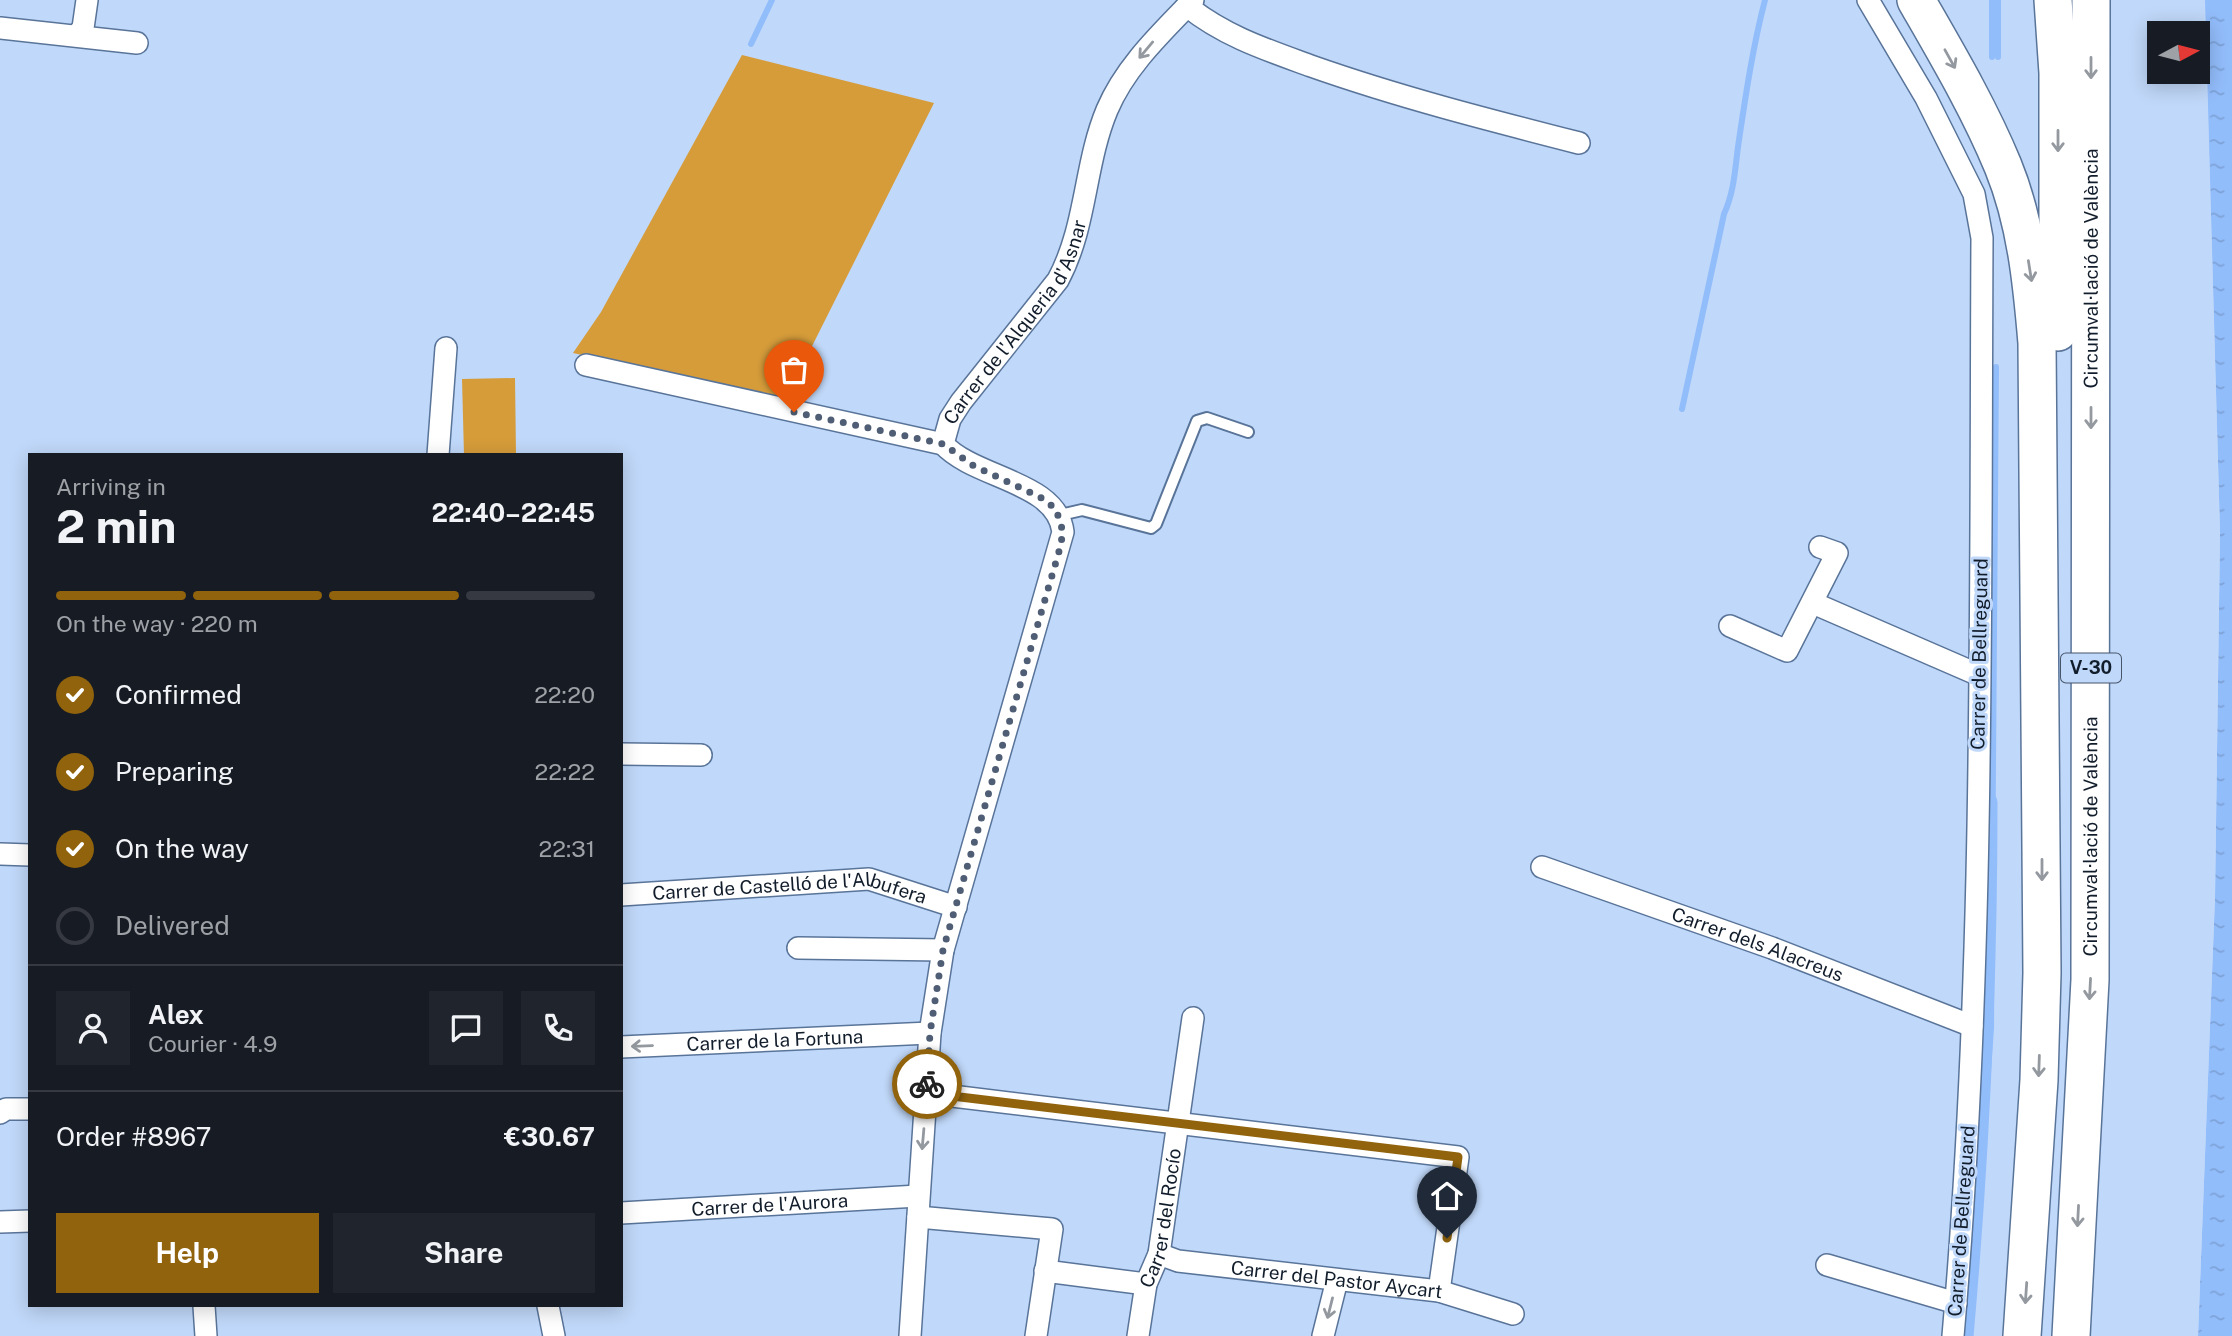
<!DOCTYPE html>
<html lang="en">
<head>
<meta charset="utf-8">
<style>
  :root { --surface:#171b24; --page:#20242c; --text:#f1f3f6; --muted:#9ea1a6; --line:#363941; --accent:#90630c }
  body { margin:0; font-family:"Public Sans",sans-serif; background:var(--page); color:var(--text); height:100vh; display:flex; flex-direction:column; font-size:26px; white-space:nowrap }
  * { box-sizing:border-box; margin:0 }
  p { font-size:23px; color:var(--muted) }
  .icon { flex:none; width:38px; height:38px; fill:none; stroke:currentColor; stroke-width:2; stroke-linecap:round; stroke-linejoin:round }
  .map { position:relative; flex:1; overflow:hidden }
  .sheet { position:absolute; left:28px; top:453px; width:595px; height:854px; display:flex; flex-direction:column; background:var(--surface); border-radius:0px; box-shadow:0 4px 18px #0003 }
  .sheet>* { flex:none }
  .needle { width:46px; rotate:83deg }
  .fabs { position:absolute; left:2147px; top:21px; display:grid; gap:14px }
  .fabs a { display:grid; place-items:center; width:63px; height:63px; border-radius:0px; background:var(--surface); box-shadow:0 4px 18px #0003; font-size:35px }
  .pin { position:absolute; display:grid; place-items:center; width:60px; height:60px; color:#fff; margin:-72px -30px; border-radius:50% 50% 50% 0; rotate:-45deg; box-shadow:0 0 7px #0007 }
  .pin .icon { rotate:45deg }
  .courier { position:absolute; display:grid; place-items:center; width:70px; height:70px; margin:-35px; border:5px solid #90630c; border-radius:50%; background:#fff; color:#222; box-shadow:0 2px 9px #0007 }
  .headline em { font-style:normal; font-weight:700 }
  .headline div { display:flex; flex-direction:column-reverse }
  .headline { display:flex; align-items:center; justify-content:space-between; height:119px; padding:0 28px }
  h1 { font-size:46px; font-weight:700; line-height:52px }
  .bar { display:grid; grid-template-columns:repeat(4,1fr); gap:10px 7px; align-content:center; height:84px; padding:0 28px }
  .bar i { height:9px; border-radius:5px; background:var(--line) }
  .bar .current { background:var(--accent) }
  .bar p { grid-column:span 4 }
  .line { display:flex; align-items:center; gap:18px; padding:0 28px; border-top:2px solid var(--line) }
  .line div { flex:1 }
  .round { display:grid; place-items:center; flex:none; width:74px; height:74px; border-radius:0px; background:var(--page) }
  ol { padding:0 28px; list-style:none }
  li { display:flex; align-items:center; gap:21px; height:77px }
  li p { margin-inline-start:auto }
  li .icon { padding:7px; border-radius:50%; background:var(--accent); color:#fff; stroke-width:4 }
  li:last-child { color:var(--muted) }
  li i { width:38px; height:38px; border:4px solid var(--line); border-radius:50% }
  .action { display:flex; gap:14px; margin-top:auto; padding:14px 28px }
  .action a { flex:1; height:80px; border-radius:0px; background:var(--accent); color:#fff; font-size:28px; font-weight:700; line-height:80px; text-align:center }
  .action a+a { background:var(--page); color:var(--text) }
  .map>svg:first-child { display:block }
  .green { fill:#d69c3a }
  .water { fill:url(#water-ripples) }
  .pier { fill:#c0d8f9 }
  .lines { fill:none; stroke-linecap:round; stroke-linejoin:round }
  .stream { stroke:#92bdfb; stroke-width:6 }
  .canal { stroke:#92bdfb; stroke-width:19 }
  .lane-casing { stroke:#597499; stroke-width:14 }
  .street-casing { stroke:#597499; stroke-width:24 }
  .highway-casing { stroke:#597499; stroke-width:40 }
  .lane { stroke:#fff; stroke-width:10 }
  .street { stroke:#fff; stroke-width:21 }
  .highway { stroke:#fff; stroke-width:37 }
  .oneway { stroke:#9499a0 }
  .done { stroke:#4f5e74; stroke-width:7; stroke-dasharray:0 12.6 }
  .route { stroke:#90630c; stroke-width:9 }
  .labels { text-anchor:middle; stroke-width:6; stroke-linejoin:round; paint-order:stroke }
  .shield { fill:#c0d8f9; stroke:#46556a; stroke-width:2 }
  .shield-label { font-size:18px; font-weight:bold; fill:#121d2c }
  .street-label { font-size:19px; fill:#121d2c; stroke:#c0d8f9 }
</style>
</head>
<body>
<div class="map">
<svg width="2232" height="1336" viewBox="0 0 2232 1336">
  <defs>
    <pattern id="water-ripples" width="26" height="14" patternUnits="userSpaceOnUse" patternTransform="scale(1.75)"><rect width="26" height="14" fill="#92bdfb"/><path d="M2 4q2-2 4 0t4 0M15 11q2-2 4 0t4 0" fill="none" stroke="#7da2d7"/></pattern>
  </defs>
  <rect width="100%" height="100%" fill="#c0d8f9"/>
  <g class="green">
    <path d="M 742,55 L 934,103 L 785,400 L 573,353 L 601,312 Z"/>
    <path d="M 515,378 L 516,455 L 464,455 L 462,379 Z"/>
  </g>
  <path class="water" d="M 2205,0 L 2232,0 L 2232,1336 L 2198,1336 L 2215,897 L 2220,533 Z"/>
  <path class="pier" d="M 2205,14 L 2220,533 L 2215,897 L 2198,1336 L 2195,1336 L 2211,897 L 2217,533 L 2201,15 Z"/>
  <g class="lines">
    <g class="stream">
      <path d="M 751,44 L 772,0"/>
      <path d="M 1992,57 L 1992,0"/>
      <path d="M 1998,57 L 1998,0"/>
      <path d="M 1682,409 L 1724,214 C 1735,190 1735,166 1739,140 C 1746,93 1753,46 1765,0"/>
      <path d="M 1970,1336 L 1991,1028 L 1996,367"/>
    </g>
    <path class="canal" d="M 1964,1336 C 1980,1158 1988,981 1988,802"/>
    <defs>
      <path id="lane" d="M 1060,515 L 1082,510 L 1151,528 L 1156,524 L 1197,421 L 1207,418 L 1248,432"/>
      <g id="street">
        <path d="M 1868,0 L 1926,98 L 1974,194 L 1982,238 C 1980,604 1985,971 1953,1336"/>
        <path d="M 1187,6 C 1224,36 1267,50 1311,66 C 1399,97 1489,120 1579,143"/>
        <path d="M 0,28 L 137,43"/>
        <path d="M 77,35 L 83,28 L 87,0"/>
        <path d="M 586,365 L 943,444"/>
        <path id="s1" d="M 943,444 L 950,419 L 961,402 L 1058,280 C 1087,226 1084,165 1107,110 C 1125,67 1161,33 1193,0"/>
        <path d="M 438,455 L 446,348"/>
        <path d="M 1813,603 L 1979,675"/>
        <path d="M 1730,626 L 1787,651 L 1837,553 L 1820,547"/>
        <path d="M 621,754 L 701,755"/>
        <path d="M 0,854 L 30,855"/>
        <path id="s2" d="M 1542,867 L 1772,948 L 1972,1026"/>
        <path id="s3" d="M 621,895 L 869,879 L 956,907"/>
        <path d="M 798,948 L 943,950"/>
        <path id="s4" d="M 621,1047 L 930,1033"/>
        <path d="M 927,1093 L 1458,1157 L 1439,1291"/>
        <path d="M 0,1113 L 6,1109 L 30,1109"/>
        <path id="s5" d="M 621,1213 L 918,1196"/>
        <path d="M 918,1217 L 1052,1229 L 1036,1336"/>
        <path d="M 0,1222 L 30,1221"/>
        <path id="s6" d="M 1159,1254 L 1178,1261 L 1439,1291 L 1513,1314"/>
        <path d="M 1827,1265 L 1956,1303"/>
        <path d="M 1045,1271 L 1146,1284"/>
        <path d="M 204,1306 L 206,1336"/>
        <path d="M 548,1306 L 554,1336"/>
        <path d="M 910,1336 L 930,1033 L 943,950 L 1063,532 C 1057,481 975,479 943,444"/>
        <path id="s7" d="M 1138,1336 L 1146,1284 L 1159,1254 L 1193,1018"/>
        <path d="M 1323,1336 L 1337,1280"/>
      </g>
      <g id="highway">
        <path d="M 1916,0 C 1947,54 1979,108 2003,166 C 2026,222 2032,283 2037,343 L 2042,973 L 2039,1080 L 2022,1336"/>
        <path d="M 2053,0 L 2058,73 L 2058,332"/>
        <path id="s8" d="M 2071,1336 L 2090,980 L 2091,0"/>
      </g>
    </defs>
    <use href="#lane" class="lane-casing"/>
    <use href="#street" class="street-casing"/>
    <use href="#highway" class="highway-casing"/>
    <use href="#lane" class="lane"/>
    <use href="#street" class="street"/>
    <use href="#highway" class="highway"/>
  </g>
  <defs><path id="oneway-shaft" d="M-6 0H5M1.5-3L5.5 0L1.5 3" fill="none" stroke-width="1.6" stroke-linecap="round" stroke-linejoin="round" transform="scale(1.75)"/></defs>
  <g class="oneway">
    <use href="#oneway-shaft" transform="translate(1146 50) rotate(130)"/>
    <use href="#oneway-shaft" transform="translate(1950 59) rotate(61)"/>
    <use href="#oneway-shaft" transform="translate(2091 68) rotate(90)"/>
    <use href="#oneway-shaft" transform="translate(2058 141) rotate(90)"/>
    <use href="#oneway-shaft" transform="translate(2030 271) rotate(81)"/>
    <use href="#oneway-shaft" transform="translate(2091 418) rotate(90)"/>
    <use href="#oneway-shaft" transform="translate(2042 870) rotate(90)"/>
    <use href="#oneway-shaft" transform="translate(2090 989) rotate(93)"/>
    <use href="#oneway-shaft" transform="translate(642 1046) rotate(178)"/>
    <use href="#oneway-shaft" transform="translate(2039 1066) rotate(92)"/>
    <use href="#oneway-shaft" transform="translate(923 1139) rotate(95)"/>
    <use href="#oneway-shaft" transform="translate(2078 1216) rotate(93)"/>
    <use href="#oneway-shaft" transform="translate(2026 1293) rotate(94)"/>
    <use href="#oneway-shaft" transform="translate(1330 1308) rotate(104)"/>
  </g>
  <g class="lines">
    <path class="done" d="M 794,412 L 943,444 L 974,466 L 1040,497 L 1056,509 L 1063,532 L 1060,548 L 943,950 L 930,1033 L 927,1084"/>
    <path class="route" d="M 927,1084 L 927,1093 L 1458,1157 L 1447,1238"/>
  </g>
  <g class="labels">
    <rect class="shield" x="2061" y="653.5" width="60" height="29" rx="5"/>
    <g class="shield-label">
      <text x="2091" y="674">V-30</text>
    </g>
    <g class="street-label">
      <text dy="7" stroke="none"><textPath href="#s8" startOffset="1068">Circumval·lació de València</textPath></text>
      <text dy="7" stroke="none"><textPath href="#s1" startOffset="144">Carrer de l'Alqueria d'Asnar</textPath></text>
      <text transform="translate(1979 654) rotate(-89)" y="7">Carrer de Bellreguard</text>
      <text dy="7" stroke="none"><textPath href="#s8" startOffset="500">Circumval·lació de València</textPath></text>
      <text dy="7" stroke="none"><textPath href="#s3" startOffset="170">Carrer de Castelló de l'Albufera</textPath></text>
      <text dy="7" stroke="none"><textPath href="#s2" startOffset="229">Carrer dels Alacreus</textPath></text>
      <text dy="7" stroke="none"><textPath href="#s4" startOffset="154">Carrer de la Fortuna</textPath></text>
      <text dy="7" stroke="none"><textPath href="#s5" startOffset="149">Carrer de l'Aurora</textPath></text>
      <text dy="7" stroke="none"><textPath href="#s7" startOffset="121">Carrer del Rocío</textPath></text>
      <text transform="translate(1961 1221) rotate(-86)" y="7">Carrer de Bellreguard</text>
      <text dy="7" stroke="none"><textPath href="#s6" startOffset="180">Carrer del Pastor Aycart</textPath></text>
    </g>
  </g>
</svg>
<div class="fabs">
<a><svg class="needle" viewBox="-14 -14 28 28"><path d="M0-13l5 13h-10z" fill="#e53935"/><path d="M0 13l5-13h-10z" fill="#9ea1a6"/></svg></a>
</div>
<div class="pin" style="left:794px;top:412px;background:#ea580c"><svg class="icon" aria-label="bag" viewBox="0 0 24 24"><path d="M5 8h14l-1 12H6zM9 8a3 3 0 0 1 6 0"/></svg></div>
<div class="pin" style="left:1447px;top:1238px;background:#1f2937"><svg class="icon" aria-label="home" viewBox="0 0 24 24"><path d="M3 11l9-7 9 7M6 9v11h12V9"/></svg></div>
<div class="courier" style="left:927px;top:1084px"><svg class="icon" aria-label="bike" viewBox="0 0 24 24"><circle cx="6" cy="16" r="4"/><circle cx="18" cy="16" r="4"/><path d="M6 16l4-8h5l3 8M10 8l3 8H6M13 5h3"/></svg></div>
<section class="sheet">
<div class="headline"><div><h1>2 min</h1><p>Arriving in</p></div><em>22:40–22:45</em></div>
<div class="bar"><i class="current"></i><i class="current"></i><i class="current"></i><i></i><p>On the way · 220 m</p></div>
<ol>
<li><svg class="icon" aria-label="check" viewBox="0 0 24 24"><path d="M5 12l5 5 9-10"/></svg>Confirmed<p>22:20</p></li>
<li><svg class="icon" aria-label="check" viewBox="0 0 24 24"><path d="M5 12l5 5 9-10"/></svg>Preparing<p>22:22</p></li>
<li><svg class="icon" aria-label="check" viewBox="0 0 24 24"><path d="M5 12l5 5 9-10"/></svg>On the way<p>22:31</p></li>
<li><i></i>Delivered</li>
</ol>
<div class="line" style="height:126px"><a class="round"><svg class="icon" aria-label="person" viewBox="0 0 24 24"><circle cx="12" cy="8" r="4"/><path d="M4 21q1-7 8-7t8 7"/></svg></a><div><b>Alex</b><p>Courier · 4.9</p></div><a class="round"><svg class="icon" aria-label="chat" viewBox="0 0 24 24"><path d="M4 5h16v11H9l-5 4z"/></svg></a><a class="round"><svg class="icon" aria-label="phone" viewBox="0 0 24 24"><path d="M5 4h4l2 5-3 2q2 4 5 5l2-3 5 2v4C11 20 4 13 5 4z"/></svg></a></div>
<div class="line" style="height:91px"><div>Order #8967</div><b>€30.67</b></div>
<div class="action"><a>Help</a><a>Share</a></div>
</section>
</div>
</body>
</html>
